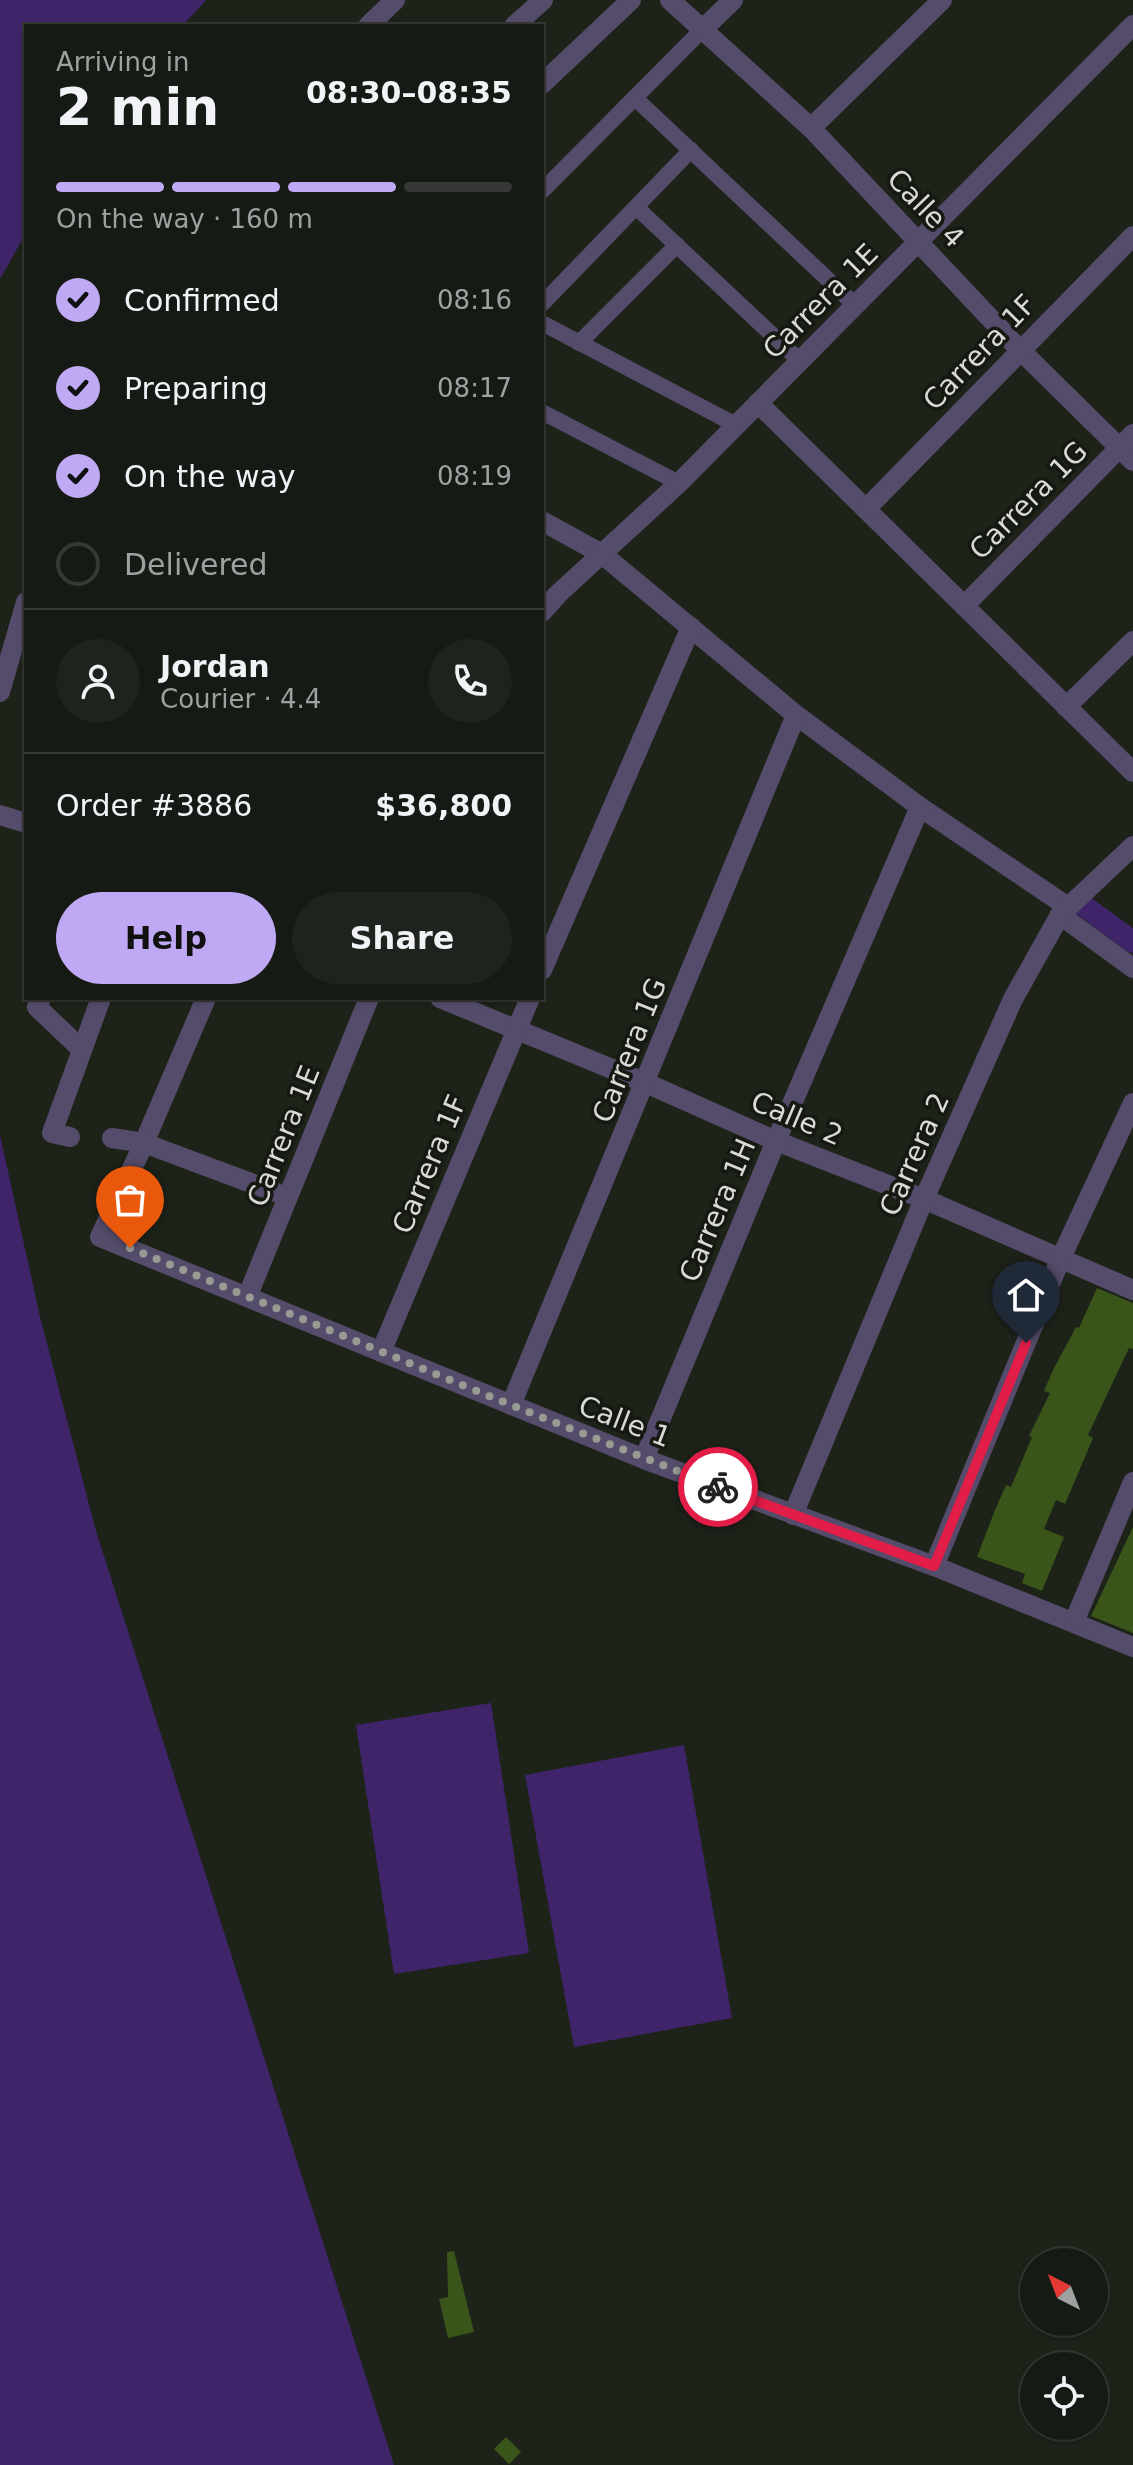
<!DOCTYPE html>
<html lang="en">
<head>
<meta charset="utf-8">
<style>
  :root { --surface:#161a14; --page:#1f231d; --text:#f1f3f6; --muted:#9ea1a0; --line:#353834; --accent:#bfa9f4 }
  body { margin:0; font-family:"DejaVu Sans",sans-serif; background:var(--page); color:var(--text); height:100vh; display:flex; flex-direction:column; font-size:30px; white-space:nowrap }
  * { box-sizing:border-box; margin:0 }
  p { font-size:26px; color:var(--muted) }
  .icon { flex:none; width:44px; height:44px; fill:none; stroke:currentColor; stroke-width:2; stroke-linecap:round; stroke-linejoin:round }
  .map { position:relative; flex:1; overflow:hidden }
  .details { position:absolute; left:24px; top:24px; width:520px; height:976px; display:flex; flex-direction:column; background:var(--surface); border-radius:0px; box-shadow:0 2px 6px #0004,0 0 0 2px var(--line) }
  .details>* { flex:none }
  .needle { width:52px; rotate:318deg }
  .tools { position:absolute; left:1020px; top:2248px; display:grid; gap:16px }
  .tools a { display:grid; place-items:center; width:88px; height:88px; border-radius:50%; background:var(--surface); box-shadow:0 2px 6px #0004,0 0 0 2px var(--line); font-size:40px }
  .pin { position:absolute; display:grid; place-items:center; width:68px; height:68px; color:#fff; margin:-82px -34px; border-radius:50% 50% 50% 0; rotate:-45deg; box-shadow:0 0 8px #0007 }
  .pin .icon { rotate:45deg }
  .courier { position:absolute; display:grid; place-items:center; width:80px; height:80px; margin:-40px; border:6px solid #e11d48; border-radius:50%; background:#fff; color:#222; box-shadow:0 2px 10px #0007 }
  .summary em { font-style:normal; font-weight:700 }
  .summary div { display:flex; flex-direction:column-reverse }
  .summary { display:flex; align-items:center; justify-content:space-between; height:136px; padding:0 32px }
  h1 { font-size:52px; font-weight:700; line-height:60px }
  .bar { display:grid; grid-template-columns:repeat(4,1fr); gap:12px 8px; align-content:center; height:96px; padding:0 32px }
  .bar i { height:10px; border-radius:6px; background:var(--line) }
  .bar .active { background:var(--accent) }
  .bar p { grid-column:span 4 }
  .line { display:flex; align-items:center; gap:20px; padding:0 32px; border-top:2px solid var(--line) }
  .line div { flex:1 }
  .round { display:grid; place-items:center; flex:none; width:84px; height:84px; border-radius:42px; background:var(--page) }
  ol { padding:0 32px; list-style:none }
  li { display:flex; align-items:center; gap:24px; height:88px }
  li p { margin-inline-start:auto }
  li .icon { padding:8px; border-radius:50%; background:var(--accent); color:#111; stroke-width:4 }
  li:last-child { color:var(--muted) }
  li i { width:44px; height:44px; border:4px solid var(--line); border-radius:50% }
  .cta { display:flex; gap:16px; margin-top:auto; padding:16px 32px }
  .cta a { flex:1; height:92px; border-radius:48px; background:var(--accent); color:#111; font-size:32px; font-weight:700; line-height:92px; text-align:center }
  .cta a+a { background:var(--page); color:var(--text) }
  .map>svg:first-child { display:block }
  .water { fill:#3f246a }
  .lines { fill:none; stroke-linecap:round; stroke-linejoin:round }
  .canal { stroke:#3f246a; stroke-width:22 }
  .building { fill:#395519 }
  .pedestrian { stroke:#554c6b; stroke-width:16 }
  .minor { stroke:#554c6b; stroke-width:20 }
  .done { stroke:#979b94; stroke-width:8; stroke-dasharray:0 14.4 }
  .route { stroke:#e11d48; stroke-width:10 }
  .labels { text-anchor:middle; stroke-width:7; stroke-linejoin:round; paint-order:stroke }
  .street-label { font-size:28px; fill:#d8dbd5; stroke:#151911 }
</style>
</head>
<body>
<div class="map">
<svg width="1133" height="2465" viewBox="0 0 1133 2465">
  <rect width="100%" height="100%" fill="#1e231a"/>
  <g class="water">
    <path d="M 0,0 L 206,0 L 182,26 L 26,26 L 26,233 L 0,279 Z"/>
    <path d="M 0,1135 L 40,1317 L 96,1531 L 394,2465 L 0,2465 Z"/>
    <path d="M 491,1703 L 529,1953 L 394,1974 L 356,1725 Z"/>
    <path d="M 684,1745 L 732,2018 L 574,2047 L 525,1775 Z"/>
  </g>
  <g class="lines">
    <path class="canal" d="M 1080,903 L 1133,942"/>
  </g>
  <g class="building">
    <path d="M 1097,1288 L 1133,1303 L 1133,1349 L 1129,1348 L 1088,1435 L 1093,1438 L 1065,1504 L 1056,1500 L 1044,1529 L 1064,1537 L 1042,1591 L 1022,1583 L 1025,1574 L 977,1557 L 995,1510 L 1006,1485 L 1011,1487 L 1032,1437 L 1029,1436 L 1050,1393 L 1044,1391 L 1053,1370 L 1076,1327 L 1079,1328 Z"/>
    <path d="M 1133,1527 L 1133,1633 L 1091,1616 Z"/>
    <path d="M 454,2251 L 474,2332 L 448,2338 L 439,2299 L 448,2297 L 447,2252 Z"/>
    <path d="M 506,2437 L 521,2452 L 509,2464 L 494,2449 Z"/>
  </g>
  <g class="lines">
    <g class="pedestrian">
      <path d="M 636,99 L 855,305"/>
      <path d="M 542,191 L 702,30"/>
      <path d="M 636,207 L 800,361"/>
      <path d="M 542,304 L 691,150"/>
      <path d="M 542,323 L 736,425"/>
      <path d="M 579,343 L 677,245"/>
      <path d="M 542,412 L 679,483"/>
    </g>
    <g class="minor">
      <path d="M 670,0 L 811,128 L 1020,350 L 1133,461"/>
      <path d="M 368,26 L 395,0"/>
      <path d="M 514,26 L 543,0"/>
      <path d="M 702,30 L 733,0"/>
      <path d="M 542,84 L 631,0"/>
      <path d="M 811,128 L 942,0"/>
      <path d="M 758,403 L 1133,772"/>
      <path d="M 866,509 L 1133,236"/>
      <path d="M 542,521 L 602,554 L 796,715 L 920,807 L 1068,907"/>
      <path d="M 964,606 L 1133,434"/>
      <path d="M 542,612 L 558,594 L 679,483 L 1133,25"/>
      <path d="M 0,692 L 26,602"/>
      <path d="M 1066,707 L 1133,641"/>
      <path d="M 0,815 L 26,823"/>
      <path d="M 1060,915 L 1133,968"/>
      <path d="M 542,970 L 691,627"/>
      <path d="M 41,998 L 37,1007 L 80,1048"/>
      <path d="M 206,998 L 144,1143 L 100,1237 L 644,1459 L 934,1566 L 1133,1647"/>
      <path d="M 440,998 L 646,1083 L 776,1141 L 924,1199 L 1133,1290"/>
      <path d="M 70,1137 L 52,1133 L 101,998"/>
      <path d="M 112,1138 L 144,1143 L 275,1192"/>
      <path d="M 248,1295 L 369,998"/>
      <path d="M 381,1352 L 530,998"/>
      <path d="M 511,1405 L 796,715"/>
      <path d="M 644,1459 L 776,1141 L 920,807"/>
      <path d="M 793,1515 L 924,1199 L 1013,999 L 1060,915 L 1133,846"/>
      <path d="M 934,1566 L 1060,1260 L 1133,1103"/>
      <path d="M 1074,1622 L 1133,1482"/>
    </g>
  </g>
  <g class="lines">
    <path class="done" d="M 130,1248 L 511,1405 L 718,1487"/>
    <path class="route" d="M 718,1487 L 934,1566 L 1026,1343"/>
  </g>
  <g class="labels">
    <g class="street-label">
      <text transform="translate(926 208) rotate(46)" y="10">Calle 4</text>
      <text transform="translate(820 301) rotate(-45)" y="10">Carrera 1E</text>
      <text transform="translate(979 352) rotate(-46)" y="10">Carrera 1F</text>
      <text transform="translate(1028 500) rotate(-45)" y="10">Carrera 1G</text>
      <text transform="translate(629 1050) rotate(-68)" y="10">Carrera 1G</text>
      <text transform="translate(797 1118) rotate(23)" y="10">Calle 2</text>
      <text transform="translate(283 1136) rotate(-68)" y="10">Carrera 1E</text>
      <text transform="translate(914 1154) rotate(-66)" y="10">Carrera 2</text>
      <text transform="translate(429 1164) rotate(-67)" y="10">Carrera 1F</text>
      <text transform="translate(717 1210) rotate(-67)" y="10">Carrera 1H</text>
      <text transform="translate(625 1421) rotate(21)" y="10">Calle 1</text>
    </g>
  </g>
</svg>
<div class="tools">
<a><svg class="needle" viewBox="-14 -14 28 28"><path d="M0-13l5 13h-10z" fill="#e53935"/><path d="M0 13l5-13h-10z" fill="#9ea1a0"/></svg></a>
<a><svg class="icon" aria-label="locate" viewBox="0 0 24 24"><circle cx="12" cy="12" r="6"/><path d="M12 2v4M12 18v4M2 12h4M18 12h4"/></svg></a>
</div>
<div class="pin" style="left:130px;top:1248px;background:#ea580c"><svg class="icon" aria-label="bag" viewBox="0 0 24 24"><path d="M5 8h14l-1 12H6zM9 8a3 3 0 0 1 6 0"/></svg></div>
<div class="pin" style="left:1026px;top:1343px;background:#1f2937"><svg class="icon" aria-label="home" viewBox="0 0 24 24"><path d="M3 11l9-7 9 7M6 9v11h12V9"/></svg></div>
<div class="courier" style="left:718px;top:1487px"><svg class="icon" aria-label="bike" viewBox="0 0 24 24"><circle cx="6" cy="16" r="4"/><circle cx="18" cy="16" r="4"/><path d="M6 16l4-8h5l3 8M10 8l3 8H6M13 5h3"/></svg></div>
<section class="details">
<div class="summary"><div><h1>2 min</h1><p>Arriving in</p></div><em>08:30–08:35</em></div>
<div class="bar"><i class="active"></i><i class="active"></i><i class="active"></i><i></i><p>On the way · 160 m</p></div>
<ol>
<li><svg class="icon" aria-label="check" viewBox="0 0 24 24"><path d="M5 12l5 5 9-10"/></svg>Confirmed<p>08:16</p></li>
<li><svg class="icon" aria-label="check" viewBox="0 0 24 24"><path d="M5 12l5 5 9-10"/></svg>Preparing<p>08:17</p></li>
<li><svg class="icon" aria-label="check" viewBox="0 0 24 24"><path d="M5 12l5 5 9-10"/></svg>On the way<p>08:19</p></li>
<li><i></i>Delivered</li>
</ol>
<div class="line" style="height:144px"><a class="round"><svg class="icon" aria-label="person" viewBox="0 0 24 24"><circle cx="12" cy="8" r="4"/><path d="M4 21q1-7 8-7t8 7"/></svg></a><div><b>Jordan</b><p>Courier · 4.4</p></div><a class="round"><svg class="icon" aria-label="phone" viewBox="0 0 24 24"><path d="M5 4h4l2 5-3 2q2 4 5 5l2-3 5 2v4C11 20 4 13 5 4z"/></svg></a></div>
<div class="line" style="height:104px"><div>Order #3886</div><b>$36,800</b></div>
<div class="cta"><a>Help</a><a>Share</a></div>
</section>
</div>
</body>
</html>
